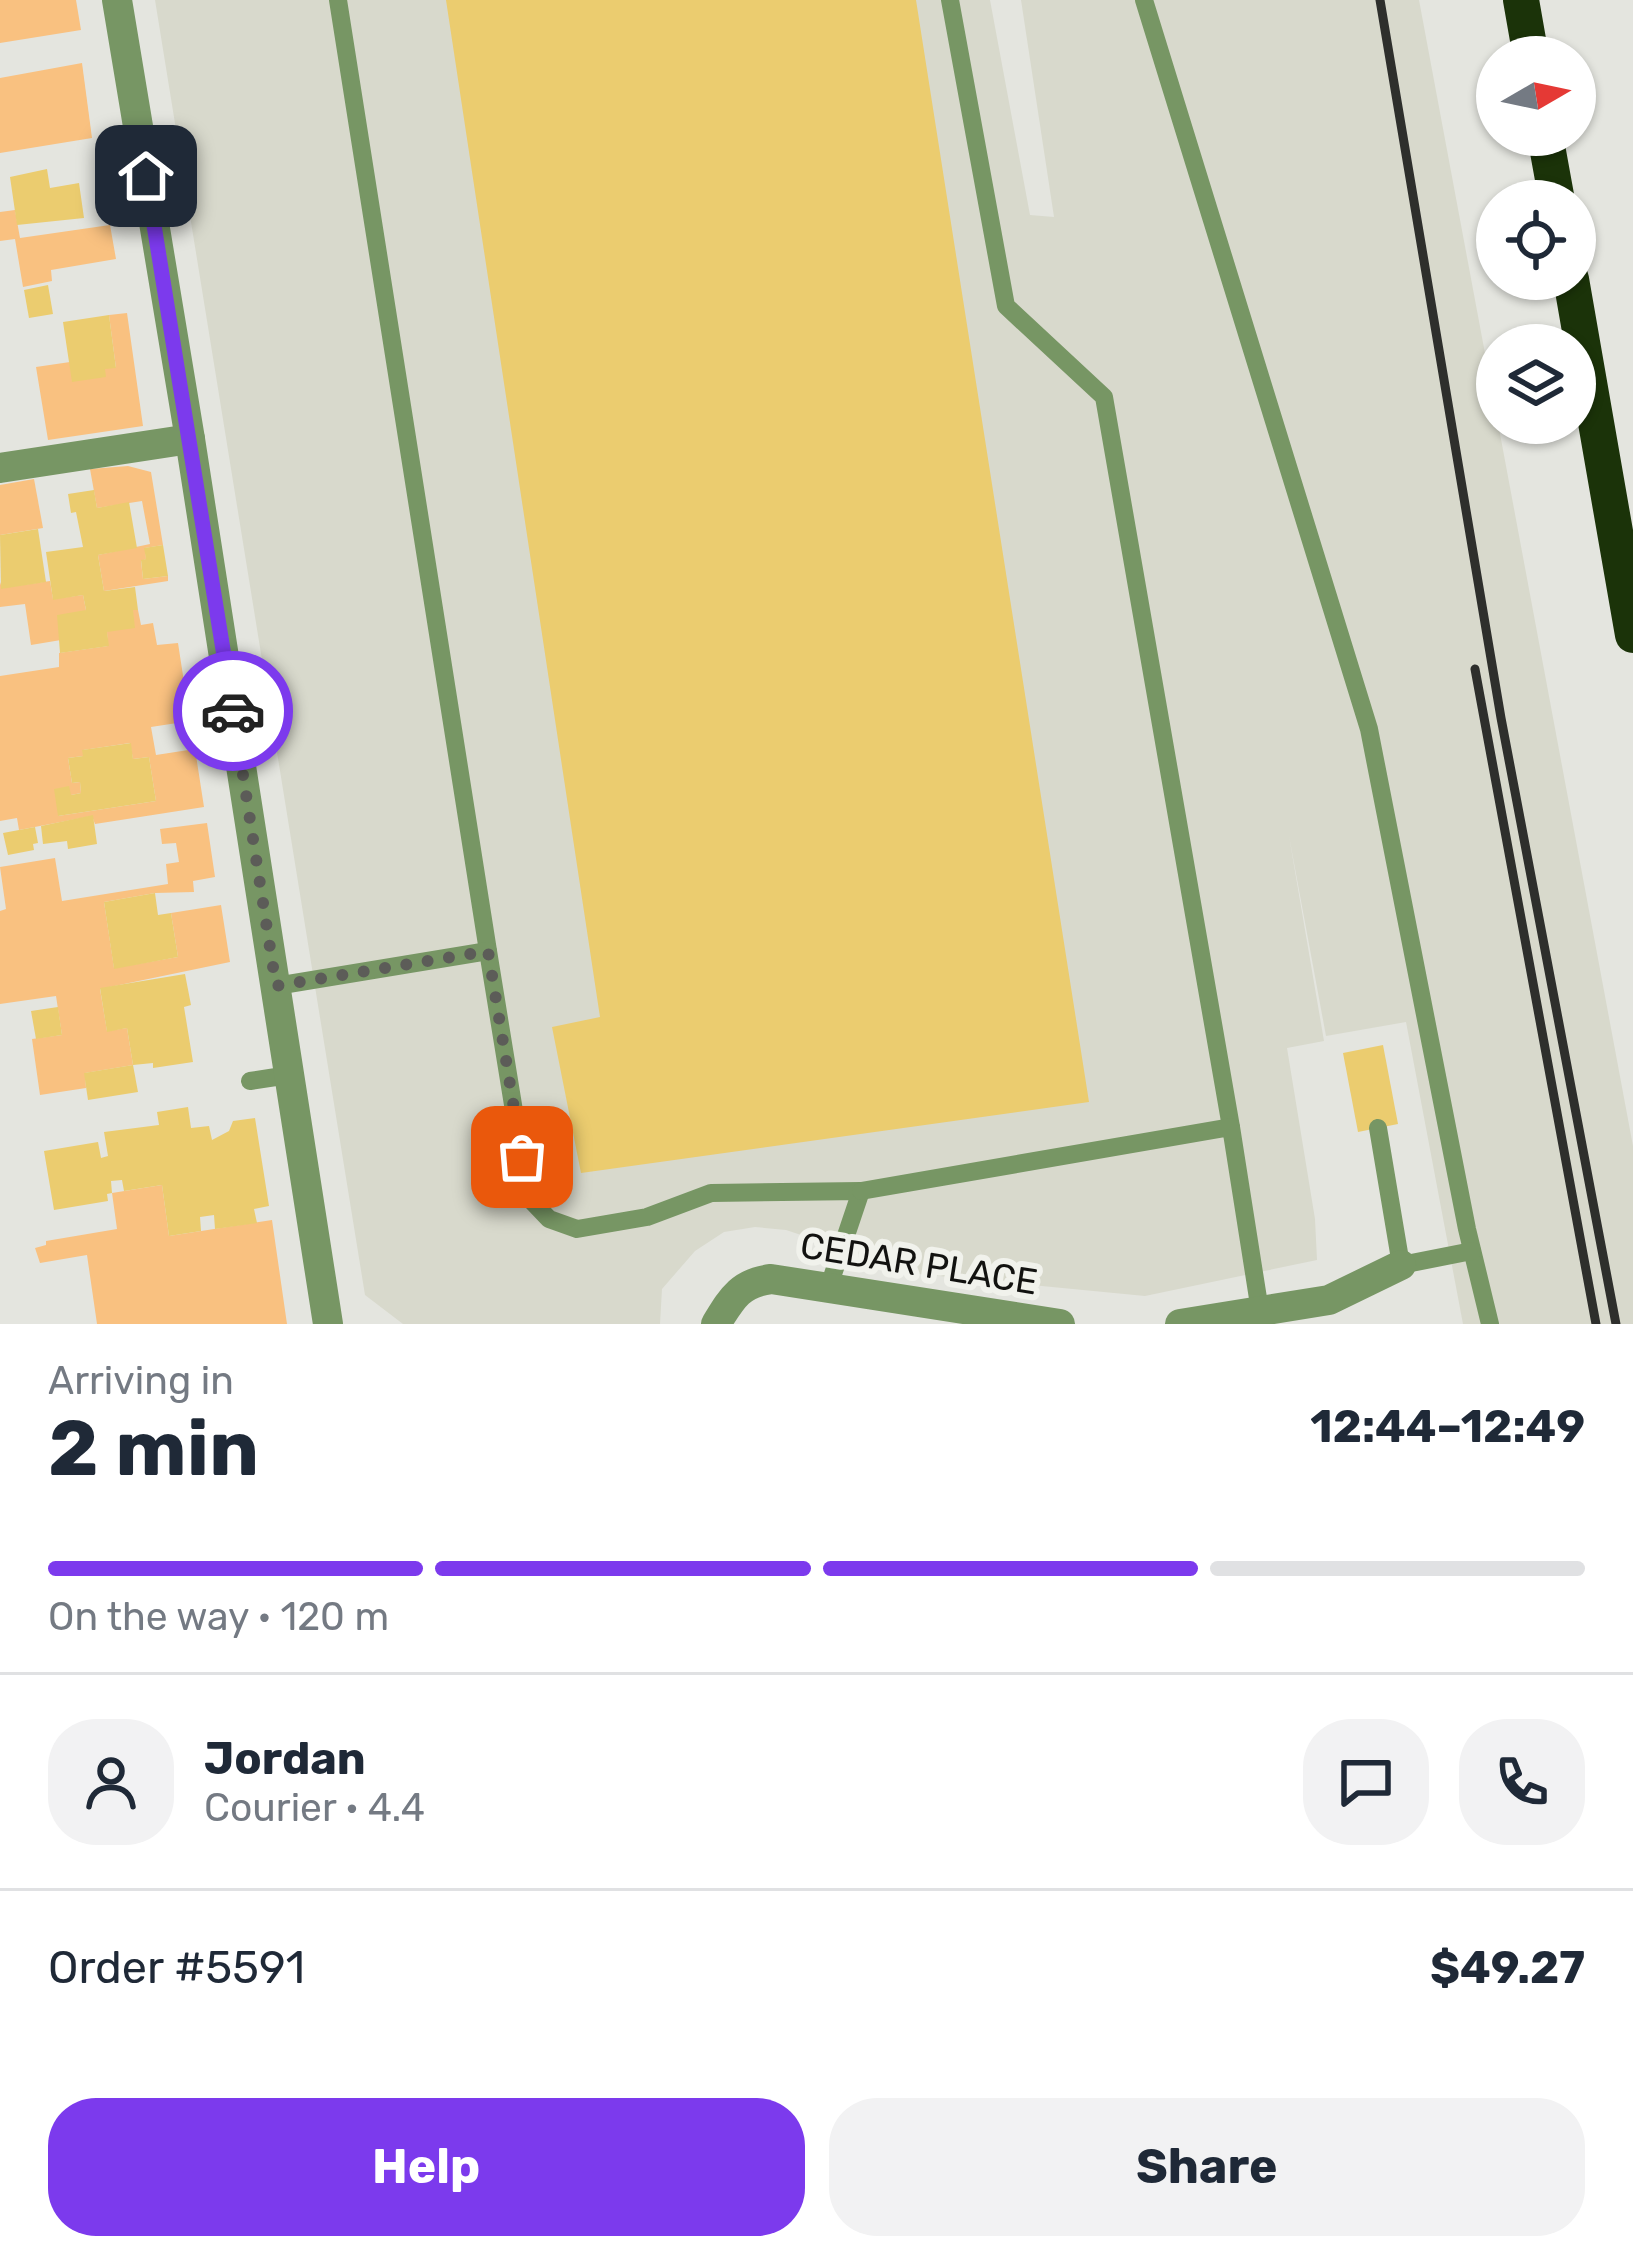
<!DOCTYPE html>
<html lang="en">
<head>
<meta charset="utf-8">
<style>
  :root { --surface:#fff; --page:#f2f2f3; --text:#1f2937; --muted:#747a83; --line:#e0e1e3; --accent:#7c3aed }
  body { margin:0; font-family:Rubik,sans-serif; background:var(--page); color:var(--text); height:100vh; display:flex; flex-direction:column; font-size:45px; white-space:nowrap }
  * { box-sizing:border-box; margin:0 }
  p { font-size:39px; color:var(--muted) }
  .icon { flex:none; width:66px; height:66px; fill:none; stroke:currentColor; stroke-width:2; stroke-linecap:round; stroke-linejoin:round }
  .map { position:relative; height:1324px; overflow:hidden }
  .drawer { display:flex; flex-direction:column; background:var(--surface); flex:1 }
  .drawer>* { flex:none }
  .needle { width:78px; rotate:81deg }
  .controls { position:absolute; left:1476px; top:36px; display:grid; gap:24px }
  .controls a { display:grid; place-items:center; width:120px; height:120px; border-radius:50%; background:var(--surface); box-shadow:0 3px 9px #0004; font-size:60px }
  .pin { position:absolute; display:grid; place-items:center; width:102px; height:102px; color:#fff; margin:-51px; border-radius:24px; box-shadow:0 6px 18px #0006 }
  .courier { position:absolute; display:grid; place-items:center; width:120px; height:120px; margin:-60px; border:9px solid #7c3aed; border-radius:50%; background:#fff; color:#222; box-shadow:0 3px 15px #0007 }
  .summary em { font-style:normal; font-weight:700 }
  .summary div { display:flex; flex-direction:column-reverse }
  .summary { display:flex; align-items:center; justify-content:space-between; height:204px; padding:0 48px }
  h1 { font-size:78px; font-weight:700; line-height:90px }
  .bar { display:grid; grid-template-columns:repeat(4,1fr); gap:18px 12px; align-content:center; height:144px; padding:0 48px }
  .bar i { height:15px; border-radius:9px; background:var(--line) }
  .bar .on { background:var(--accent) }
  .bar p { grid-column:span 4 }
  .line { display:flex; align-items:center; gap:30px; padding:0 48px; border-top:3px solid var(--line) }
  .line div { flex:1 }
  .round { display:grid; place-items:center; flex:none; width:126px; height:126px; border-radius:48px; background:var(--page) }
  .button { display:flex; gap:24px; margin-top:auto; padding:24px 48px }
  .button a { flex:1; height:138px; border-radius:48px; background:var(--accent); color:#fff; font-size:48px; font-weight:700; line-height:138px; text-align:center }
  .button a+a { background:var(--page); color:var(--text) }
  .map>svg:first-child { display:block }
  .built { fill:#d8d9cc }
  .green { fill:#f9c180; fill-rule:evenodd }
  .building { fill:#ebcc6f }
  .lines { fill:none; stroke-linecap:round; stroke-linejoin:round }
  .service { stroke:#779664; stroke-width:18 }
  .minor { stroke:#779664; stroke-width:30 }
  .motorway { stroke:#1b3309; stroke-width:36 }
  .rail { stroke:#2e2f2c; stroke-width:9 }
  .done { stroke:#5c5c58; stroke-width:12; stroke-dasharray:0 21.6 }
  .route { stroke:#7c3aed; stroke-width:15 }
  .labels { text-anchor:middle; stroke-width:12; stroke-linejoin:round; paint-order:stroke }
  .street-label { font-size:36px; fill:#121210; stroke:#f1f2ec }
</style>
</head>
<body>
<div class="map">
<svg width="1633" height="1324" viewBox="0 0 1633 1324">
  <rect width="100%" height="100%" fill="#e4e5df"/>
  <path class="built" d="M 155,0 L 990,0 L 1030,215 L 1054,217 L 1021,0 L 1419,0 L 1633,1146 L 1633,1324 L 1463,1324 L 1406,1022 L 1326,1036 L 1289,836 L 1324,1041 L 1287,1048 L 1315,1219 L 1317,1260 L 1145,1296 L 919,1274 L 786,1230 L 755,1227 L 724,1232 L 695,1251 L 662,1289 L 660,1324 L 403,1324 L 365,1295 Z"/>
  <g class="green">
    <path d="M 0,0 L 76,0 L 81,30 L 0,43 Z"/>
    <path d="M 82,63 L 92,138 L 0,153 L 0,78 Z"/>
    <path d="M 15,210 L 20,238 L 110,225 L 116,259 L 51,270 L 52,281 L 23,287 L 15,239 L 0,241 L 0,212 Z"/>
    <path d="M 127,313 L 143,426 L 48,440 L 36,367 L 70,362 L 116,368 L 109,315 Z"/>
    <path d="M 128,466 L 151,472 L 163,545 L 145,548 L 146,559 L 141,561 L 143,579 L 168,576 L 168,581 L 104,591 L 98,555 L 150,544 L 142,501 L 97,508 L 90,469 Z"/>
    <path d="M 34,479 L 43,528 L 0,535 L 0,485 Z"/>
    <path d="M 50,581 L 53,599 L 83,595 L 86,610 L 61,640 L 31,645 L 25,604 L 0,607 L 0,582 L 2,588 Z"/>
    <path d="M 133,610 L 138,610 L 141,625 L 153,623 L 157,645 L 178,643 L 190,721 L 151,727 L 156,755 L 195,749 L 204,807 L 95,824 L 92,816 L 19,830 L 17,818 L 0,821 L 0,676 L 59,667 L 59,653 L 108,646 L 107,632 ZM 130,743 L 133,759 L 149,757 L 156,801 L 58,816 L 71,795 L 81,793 L 80,782 L 72,783 L 68,758 L 83,756 L 83,750 Z"/>
    <path d="M 207,823 L 215,877 L 193,881 L 194,892 L 155,893 L 104,902 L 114,968 L 178,957 L 171,913 L 221,905 L 230,962 L 100,989 L 107,1031 L 127,1028 L 133,1065 L 85,1073 L 86,1088 L 40,1095 L 32,1039 L 62,1035 L 56,996 L 0,1004 L 0,911 L 6,909 L 0,867 L 55,858 L 62,901 L 168,884 L 166,864 L 179,862 L 176,843 L 162,844 L 160,829 Z"/>
    <path d="M 162,1185 L 169,1236 L 272,1220 L 287,1324 L 97,1324 L 87,1255 L 40,1263 L 35,1248 L 46,1245 L 46,1241 L 117,1229 L 112,1193 Z"/>
  </g>
  <g class="building">
    <path d="M 446,0 L 916,0 L 1089,1102 L 581,1173 L 552,1027 L 600,1017 Z"/>
    <path d="M 47,169 L 50,188 L 79,183 L 84,218 L 17,225 L 10,177 Z"/>
    <path d="M 48,285 L 53,314 L 29,318 L 24,290 Z"/>
    <path d="M 109,315 L 116,368 L 105,369 L 106,377 L 72,382 L 63,322 Z"/>
    <path d="M 94,490 L 97,508 L 129,502 L 137,548 L 98,555 L 104,591 L 135,587 L 138,610 L 133,610 L 135,628 L 107,632 L 109,646 L 60,653 L 57,615 L 86,610 L 83,595 L 53,600 L 46,552 L 83,547 L 76,512 L 71,513 L 68,494 Z"/>
    <path d="M 38,529 L 46,582 L 1,589 L 0,535 Z"/>
    <path d="M 163,545 L 168,576 L 143,579 L 141,560 L 146,559 L 144,548 Z"/>
    <path d="M 131,743 L 133,759 L 149,757 L 156,801 L 58,816 L 54,789 L 69,786 L 71,795 L 81,793 L 80,782 L 72,783 L 68,758 L 83,756 L 82,750 Z"/>
    <path d="M 93,815 L 97,844 L 68,849 L 67,841 L 43,844 L 41,826 Z"/>
    <path d="M 35,827 L 38,843 L 33,844 L 34,850 L 8,855 L 3,833 Z"/>
    <path d="M 155,893 L 158,915 L 171,913 L 178,957 L 114,969 L 104,902 Z"/>
    <path d="M 185,974 L 191,1005 L 184,1007 L 193,1062 L 153,1068 L 153,1063 L 133,1065 L 127,1028 L 107,1032 L 100,988 Z"/>
    <path d="M 58,1007 L 62,1035 L 36,1039 L 31,1011 Z"/>
    <path d="M 1383,1045 L 1398,1124 L 1358,1132 L 1343,1053 Z"/>
    <path d="M 133,1065 L 138,1092 L 88,1100 L 84,1073 Z"/>
    <path d="M 188,1107 L 191,1128 L 209,1126 L 212,1140 L 229,1131 L 233,1121 L 255,1118 L 269,1206 L 254,1209 L 257,1223 L 215,1229 L 214,1215 L 200,1217 L 201,1231 L 169,1236 L 162,1185 L 124,1191 L 122,1180 L 111,1181 L 112,1193 L 107,1194 L 108,1201 L 54,1210 L 44,1151 L 98,1142 L 101,1158 L 108,1156 L 104,1132 L 159,1125 L 157,1112 Z"/>
  </g>
  <g class="lines">
    <g class="service">
      <path d="M 338,0 L 488,951"/>
      <path d="M 950,0 L 1006,306 L 1104,397 L 1231,1127"/>
      <path d="M 1144,0 L 1369,729 L 1467,1229 L 1490,1324"/>
      <path d="M 276,986 L 488,951 L 528,1197 L 549,1219 L 577,1229 L 647,1217 L 711,1193 L 861,1191 L 828,1289"/>
      <path d="M 250,1081 L 289,1075"/>
      <path d="M 1378,1128 L 1401,1265 L 1472,1251"/>
      <path d="M 861,1191 L 1231,1127 L 1260,1311"/>
    </g>
    <g class="minor">
      <path d="M 117,0 L 190,439 L 328,1324"/>
      <path d="M 0,468 L 190,439"/>
      <path d="M 716,1324 C 732,1298 740,1283 771,1279 L 1060,1324"/>
      <path d="M 1180,1324 L 1329,1300 L 1401,1265"/>
    </g>
    <g class="motorway">
      <path d="M 1521,0 L 1531,57"/>
      <path d="M 1545,135 L 1557,201"/>
      <path d="M 1571,279 L 1633,635"/>
    </g>
    <g class="rail">
      <path d="M 1380,0 L 1501,718 L 1616,1324"/>
      <path d="M 1475,669 L 1596,1324"/>
    </g>
  </g>
  <g class="lines">
    <path class="done" d="M 233,711 L 276,986 L 488,951 L 522,1157"/>
    <path class="route" d="M 146,176 L 233,711"/>
  </g>
  <g class="labels">
    <g class="street-label">
      <text transform="translate(919 1263) rotate(9)" y="13">CEDAR PLACE</text>
    </g>
  </g>
</svg>
<div class="controls">
<a><svg class="needle" viewBox="-14 -14 28 28"><path d="M0-13l5 13h-10z" fill="#e53935"/><path d="M0 13l5-13h-10z" fill="#747a83"/></svg></a>
<a><svg class="icon" aria-label="locate" viewBox="0 0 24 24"><circle cx="12" cy="12" r="6"/><path d="M12 2v4M12 18v4M2 12h4M18 12h4"/></svg></a>
<a><svg class="icon" aria-label="layers" viewBox="0 0 24 24"><path d="M12 4l9 5-9 5-9-5zM3 14l9 5 9-5"/></svg></a>
</div>
<div class="pin" style="left:522px;top:1157px;background:#ea580c"><svg class="icon" aria-label="bag" viewBox="0 0 24 24"><path d="M5 8h14l-1 12H6zM9 8a3 3 0 0 1 6 0"/></svg></div>
<div class="pin" style="left:146px;top:176px;background:#1f2937"><svg class="icon" aria-label="home" viewBox="0 0 24 24"><path d="M3 11l9-7 9 7M6 9v11h12V9"/></svg></div>
<div class="courier" style="left:233px;top:711px"><svg class="icon" aria-label="car" viewBox="0 0 24 24"><path d="M5 17H2v-5l4-1 3-4h7l3 4 3 1v5h-3M9 17h6M6 11h13"/><circle cx="7" cy="17" r="2"/><circle cx="17" cy="17" r="2"/></svg></div>
</div>
<section class="drawer">
<div class="summary"><div><h1>2 min</h1><p>Arriving in</p></div><em>12:44–12:49</em></div>
<div class="bar"><i class="on"></i><i class="on"></i><i class="on"></i><i></i><p>On the way · 120 m</p></div>
<div class="line" style="height:216px"><a class="round"><svg class="icon" aria-label="person" viewBox="0 0 24 24"><circle cx="12" cy="8" r="4"/><path d="M4 21q1-7 8-7t8 7"/></svg></a><div><b>Jordan</b><p>Courier · 4.4</p></div><a class="round"><svg class="icon" aria-label="chat" viewBox="0 0 24 24"><path d="M4 5h16v11H9l-5 4z"/></svg></a><a class="round"><svg class="icon" aria-label="phone" viewBox="0 0 24 24"><path d="M5 4h4l2 5-3 2q2 4 5 5l2-3 5 2v4C11 20 4 13 5 4z"/></svg></a></div>
<div class="line" style="height:156px"><div>Order #5591</div><b>$49.27</b></div>
<div class="button"><a>Help</a><a>Share</a></div>
</section>
</body>
</html>
